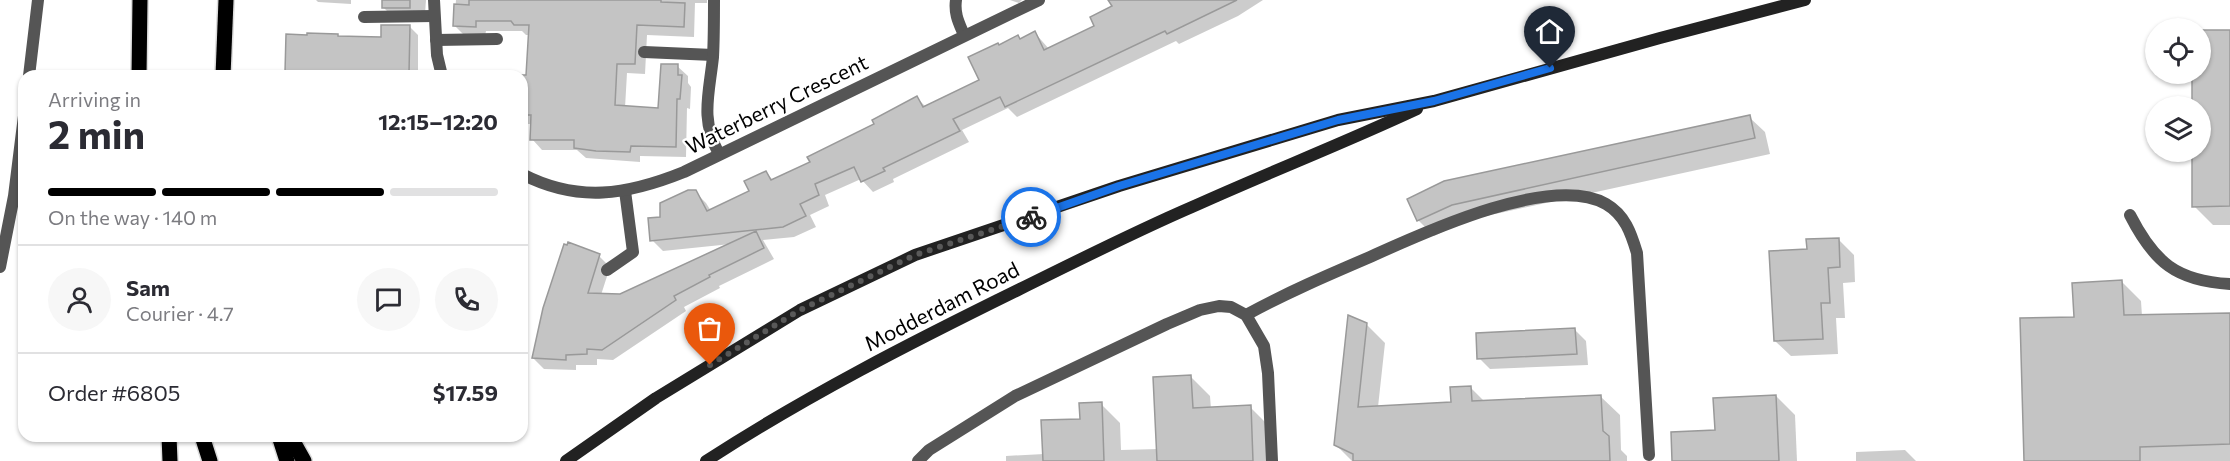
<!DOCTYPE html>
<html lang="en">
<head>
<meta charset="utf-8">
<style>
  :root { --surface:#fff; --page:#f7f7f7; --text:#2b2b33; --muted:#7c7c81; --line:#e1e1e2; --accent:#000 }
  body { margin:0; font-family:Commissioner,sans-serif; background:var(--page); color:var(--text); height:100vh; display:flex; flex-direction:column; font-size:22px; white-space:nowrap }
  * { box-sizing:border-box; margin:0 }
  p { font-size:20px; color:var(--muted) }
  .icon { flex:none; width:33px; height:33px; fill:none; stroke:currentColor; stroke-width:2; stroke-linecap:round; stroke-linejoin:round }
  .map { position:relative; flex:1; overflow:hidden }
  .details { position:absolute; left:18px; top:70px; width:510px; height:372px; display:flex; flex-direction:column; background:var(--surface); border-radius:18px; box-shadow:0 2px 4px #0004 }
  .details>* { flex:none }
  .controls { position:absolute; left:2145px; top:18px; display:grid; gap:12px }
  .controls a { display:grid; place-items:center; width:66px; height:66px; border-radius:50%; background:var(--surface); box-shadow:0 2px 4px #0004; font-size:30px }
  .pin { position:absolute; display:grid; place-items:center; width:51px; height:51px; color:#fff; margin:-62px -26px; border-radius:50% 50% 50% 0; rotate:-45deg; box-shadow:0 0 6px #0007 }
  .pin .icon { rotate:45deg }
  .courier { position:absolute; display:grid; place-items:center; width:60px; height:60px; margin:-30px; border:4px solid #1a73e8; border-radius:50%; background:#fff; color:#222; box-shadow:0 2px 8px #0007 }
  .summary em { font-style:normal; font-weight:700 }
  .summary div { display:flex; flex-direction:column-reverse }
  .summary { display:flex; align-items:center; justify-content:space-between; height:102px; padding:0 30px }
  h1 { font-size:39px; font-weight:700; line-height:45px }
  .bar { display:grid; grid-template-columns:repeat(4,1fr); gap:9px 6px; align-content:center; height:72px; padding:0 30px }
  .bar i { height:8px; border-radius:4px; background:var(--line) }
  .bar .on { background:var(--accent) }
  .bar p { grid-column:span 4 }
  .line { display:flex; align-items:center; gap:15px; padding:0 30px; border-top:2px solid var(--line) }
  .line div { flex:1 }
  .round { display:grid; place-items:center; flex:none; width:63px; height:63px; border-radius:32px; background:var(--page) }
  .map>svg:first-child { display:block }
  .shadow { fill:#0003 }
  .building { fill:#c4c4c4; stroke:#999; stroke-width:1.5 }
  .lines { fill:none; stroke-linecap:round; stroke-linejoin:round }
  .primary-casing { stroke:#dbdbdb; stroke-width:18 }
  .lane { stroke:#555; stroke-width:12 }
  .street { stroke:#555; stroke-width:12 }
  .secondary { stroke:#222; stroke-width:12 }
  .primary { stroke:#000; stroke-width:15 }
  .done { stroke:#595959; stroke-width:6; stroke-dasharray:0 10.8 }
  .route { stroke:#1a73e8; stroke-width:8 }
  .labels { text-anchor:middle; stroke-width:4.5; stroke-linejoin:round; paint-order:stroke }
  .street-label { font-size:21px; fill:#000; stroke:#fff }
</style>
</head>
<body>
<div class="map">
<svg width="2230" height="461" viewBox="0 0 2230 461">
  <rect width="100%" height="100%" fill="#fff"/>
  <g class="shadow">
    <path d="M 316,0 L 351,0 L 351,4 L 318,2 Z"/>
    <path d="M 384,0 L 426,0 L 425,14 L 395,19 L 384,8 Z"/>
    <path d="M 456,0 L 707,0 L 707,3 L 695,3 L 694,37 L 647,35 L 645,74 L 627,73 L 625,108 L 660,110 L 677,66 L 688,76 L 688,83 L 691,87 L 690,109 L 687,108 L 686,157 L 640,156 L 640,162 L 586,158 L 577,150 L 542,150 L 532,139 L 532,124 L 522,124 L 522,76 L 480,76 L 488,70 L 495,76 L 528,76 L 530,35 L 526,35 L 522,31 L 486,31 L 485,36 L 465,36 L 454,25 Z"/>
    <path d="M 1010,0 L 1022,0 L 1019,3 Z"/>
    <path d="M 1110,0 L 1263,0 L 1238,16 L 1179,44 L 1176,41 L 1017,117 L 1008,108 L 962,130 L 969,142 L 893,179 L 894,182 L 873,192 L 861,179 L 825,195 L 829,206 L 810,215 L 816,227 L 794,237 L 763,240 L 774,259 L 719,286 L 720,288 L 684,307 L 686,311 L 613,360 L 597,359 L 597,365 L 576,365 L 576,370 L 544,369 L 533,358 L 599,256 L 610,267 L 601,295 L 620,296 L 731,244 L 663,251 L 652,240 L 662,218 L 695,192 L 706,203 L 711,211 L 751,192 L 766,173 L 774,181 L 812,163 L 917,98 L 926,107 L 981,81 L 999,46 L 1021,40 L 1035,33 L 1049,49 L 1096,26 L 1114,7 Z"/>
    <path d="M 409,26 L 418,35 L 418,76 L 292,76 L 287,71 L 340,38 L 382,38 Z"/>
    <path d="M 2230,32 L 2230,225 L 2213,225 L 2194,206 L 2194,152 L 2200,152 L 2200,106 L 2194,106 L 2194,74 L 2200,74 Z"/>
    <path d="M 1749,117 L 1765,132 L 1770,154 L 1468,220 L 1434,236 L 1418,220 L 1409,199 Z"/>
    <path d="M 1839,240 L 1854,255 L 1855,282 L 1843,283 L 1845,318 L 1836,318 L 1838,354 L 1791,356 L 1775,341 L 1808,251 Z"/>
    <path d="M 2122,282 L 2141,301 L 2142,316 L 2230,314 L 2230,461 L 2026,461 L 2075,319 Z"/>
    <path d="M 1366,324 L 1385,343 L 1378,407 L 1452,403 L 1471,388 L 1485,402 L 1600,396 L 1620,415 L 1621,450 L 1627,456 L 1627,461 L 1352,461 L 1336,445 Z"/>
    <path d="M 1575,330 L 1586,341 L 1588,365 L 1490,369 L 1479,358 Z"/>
    <path d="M 1191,377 L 1210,396 L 1211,409 L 1250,407 L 1269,426 L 1271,461 L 1006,461 L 1006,456 L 1044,454 L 1101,404 L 1120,423 L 1121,450 L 1158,449 Z"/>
    <path d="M 1776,396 L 1795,415 L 1797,461 L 1673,461 L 1716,432 Z"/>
    <path d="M 1905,450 L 1916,461 L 1856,461 L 1856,452 Z"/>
  </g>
  <g class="building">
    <rect x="382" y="0" width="28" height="8"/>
    <path d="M 469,0 L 661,0 L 661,2 L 685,3 L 684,27 L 637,25 L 635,64 L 617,64 L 615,105 L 658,108 L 661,64 L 678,64 L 678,75 L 682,75 L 680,99 L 677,99 L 676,147 L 631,146 L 630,152 L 596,151 L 574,148 L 574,140 L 530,140 L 531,115 L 522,115 L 522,75 L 526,75 L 529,25 L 514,25 L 511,21 L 476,21 L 476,27 L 453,26 L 454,4 L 469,5 Z"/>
    <path d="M 1108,0 L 1237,0 L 1167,34 L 1165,31 L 1005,107 L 1000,97 L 953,119 L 960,131 L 883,168 L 885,171 L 861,182 L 854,167 L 815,184 L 819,195 L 800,204 L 806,216 L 783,227 L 650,241 L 648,218 L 660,217 L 660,203 L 688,190 L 696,190 L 707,211 L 749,191 L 744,181 L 766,171 L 771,180 L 810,162 L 807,157 L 874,124 L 872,120 L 917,96 L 923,107 L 979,80 L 968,57 L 998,43 L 999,45 L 1018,35 L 1020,39 L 1035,31 L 1044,50 L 1094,26 L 1090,17 L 1112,6 Z"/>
    <path d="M 381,25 L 410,25 L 409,73 L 396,73 L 395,76 L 305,76 L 305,72 L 285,72 L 286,34 L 307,35 L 307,33 L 338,34 L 338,36 L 381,37 Z"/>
    <path d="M 2200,30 L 2230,30 L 2230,206 L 2192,207 L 2192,152 L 2200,152 L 2200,106 L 2192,106 L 2192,74 L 2200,74 Z"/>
    <path d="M 1750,115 L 1755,138 L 1452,205 L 1417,221 L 1407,199 L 1444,181 Z"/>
    <path d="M 756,231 L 764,248 L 709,275 L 710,277 L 674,296 L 676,300 L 602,350 L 587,349 L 587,354 L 566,355 L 566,360 L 532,358 L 543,308 L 564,244 L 567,245 L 568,242 L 600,254 L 588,293 L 620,294 Z"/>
    <path d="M 1839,238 L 1840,267 L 1828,268 L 1830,303 L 1821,303 L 1823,339 L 1774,341 L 1769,251 L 1807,249 L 1806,239 Z"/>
    <path d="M 2122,280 L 2124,315 L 2230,313 L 2230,444 L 2140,447 L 2140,461 L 2024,461 L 2020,318 L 2074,317 L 2072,283 Z"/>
    <path d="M 1348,315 L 1367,323 L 1358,407 L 1451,402 L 1450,387 L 1471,386 L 1472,401 L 1601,395 L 1603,431 L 1609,436 L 1610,461 L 1353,461 L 1353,454 L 1334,445 Z"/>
    <path d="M 1575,328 L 1577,354 L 1477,359 L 1476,333 Z"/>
    <path d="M 1191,375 L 1193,408 L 1251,405 L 1253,461 L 1157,461 L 1153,377 Z"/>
    <path d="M 1776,395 L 1779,461 L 1672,461 L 1671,432 L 1715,430 L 1713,398 Z"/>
    <path d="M 1102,402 L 1104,461 L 1043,461 L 1041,420 L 1080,419 L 1079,403 Z"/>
  </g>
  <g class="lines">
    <defs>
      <g id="primary">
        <path d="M 139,76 L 140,0"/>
        <path d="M 223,76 L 226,0"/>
        <path d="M 169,436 L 170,461"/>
        <path d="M 202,436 L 210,461"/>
        <path d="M 279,436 L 287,461"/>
        <path d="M 290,436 L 304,461"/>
      </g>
    </defs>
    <use href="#primary" class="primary-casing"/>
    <g class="lane">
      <path d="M 364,17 L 434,16"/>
      <path d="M 436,40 L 497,39"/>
      <path d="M 644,52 L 713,55"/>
      <path d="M 29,76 L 38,0"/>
      <path d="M 2130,215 C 2154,262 2176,281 2230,284"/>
      <path d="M 0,267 L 14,196 L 24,116"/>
      <path d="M 607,270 L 633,252 L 625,191"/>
      <path d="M 1246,315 C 1286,293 1328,275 1370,257 C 1423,233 1551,173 1606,204 C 1625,215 1631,233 1637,253 L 1649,455"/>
      <path d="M 918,461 L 929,450 L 1015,396 L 1167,324 L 1200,310 L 1219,306 L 1231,307 L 1246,315 L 1264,346 L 1268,373 L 1272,461"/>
    </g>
    <g class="street">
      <path d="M 434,0 L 437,55 L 442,76"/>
      <path d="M 714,0 C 714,19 714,38 713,57 C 709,95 700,119 719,154"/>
      <path d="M 956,0 C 954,14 959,23 964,35"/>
      <path d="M 522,174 C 578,203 627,195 684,172 L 1039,0"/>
    </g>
    <g class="secondary">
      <path d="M 566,461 L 656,398 L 800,310 L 915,255 L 1119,186 L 1338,120 L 1434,101 L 1660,38 L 1805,0"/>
      <path d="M 706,461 C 806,396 912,342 1020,289 C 1077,261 1134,232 1192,207 C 1267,173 1342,144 1417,109"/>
    </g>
    <use href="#primary" class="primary"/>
  </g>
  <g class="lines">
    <path class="done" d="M 710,365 L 800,310 L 915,255 L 1031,217"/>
    <path class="route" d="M 1031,217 L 1119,186 L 1338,120 L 1434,101 L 1550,68"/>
  </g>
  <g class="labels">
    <g class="street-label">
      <text transform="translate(777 105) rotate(-26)" y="7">Waterberry Crescent</text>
      <text transform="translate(942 307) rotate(-27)" y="7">Modderdam Road</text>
    </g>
  </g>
</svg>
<div class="controls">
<a><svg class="icon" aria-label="locate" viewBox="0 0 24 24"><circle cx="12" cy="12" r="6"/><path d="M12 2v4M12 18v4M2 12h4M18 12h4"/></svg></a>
<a><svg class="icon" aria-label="layers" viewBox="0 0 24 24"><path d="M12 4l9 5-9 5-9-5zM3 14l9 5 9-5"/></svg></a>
</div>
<div class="pin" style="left:710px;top:365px;background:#ea580c"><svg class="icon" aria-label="bag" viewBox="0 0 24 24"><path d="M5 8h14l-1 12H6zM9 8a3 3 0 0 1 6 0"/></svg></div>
<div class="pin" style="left:1550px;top:68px;background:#1f2937"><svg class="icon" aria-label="home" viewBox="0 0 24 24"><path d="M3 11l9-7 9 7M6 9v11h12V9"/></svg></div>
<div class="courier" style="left:1031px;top:217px"><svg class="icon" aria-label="bike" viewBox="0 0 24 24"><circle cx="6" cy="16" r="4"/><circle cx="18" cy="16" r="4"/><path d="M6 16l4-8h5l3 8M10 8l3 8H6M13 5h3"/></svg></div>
<section class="details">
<div class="summary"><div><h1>2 min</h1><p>Arriving in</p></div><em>12:15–12:20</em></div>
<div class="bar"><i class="on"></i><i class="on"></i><i class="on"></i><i></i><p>On the way · 140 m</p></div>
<div class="line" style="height:108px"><a class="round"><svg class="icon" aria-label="person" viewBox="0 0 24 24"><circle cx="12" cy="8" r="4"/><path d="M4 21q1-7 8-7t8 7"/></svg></a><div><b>Sam</b><p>Courier · 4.7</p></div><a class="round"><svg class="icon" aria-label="chat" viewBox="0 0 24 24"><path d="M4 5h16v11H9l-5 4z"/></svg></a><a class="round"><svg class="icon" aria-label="phone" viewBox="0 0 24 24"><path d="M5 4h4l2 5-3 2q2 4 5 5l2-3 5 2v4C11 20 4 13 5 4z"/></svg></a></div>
<div class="line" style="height:78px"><div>Order #6805</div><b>$17.59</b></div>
</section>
</div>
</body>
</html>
